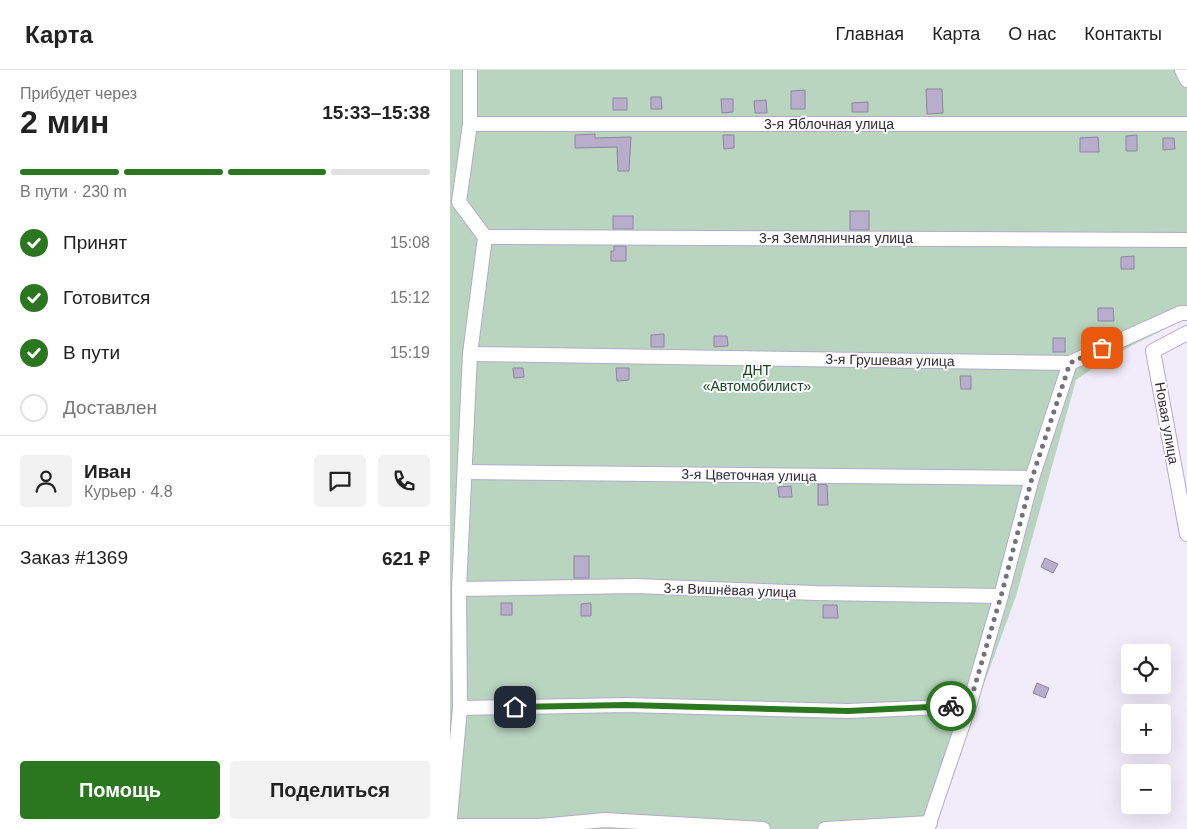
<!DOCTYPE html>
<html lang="ru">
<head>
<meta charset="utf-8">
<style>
  :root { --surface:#fff; --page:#f2f2f2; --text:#222; --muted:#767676; --line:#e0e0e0; --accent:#2a771f }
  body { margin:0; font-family:Helvetica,sans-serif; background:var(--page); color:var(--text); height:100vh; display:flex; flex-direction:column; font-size:19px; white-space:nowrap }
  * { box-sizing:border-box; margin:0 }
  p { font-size:16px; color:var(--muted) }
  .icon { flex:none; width:28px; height:28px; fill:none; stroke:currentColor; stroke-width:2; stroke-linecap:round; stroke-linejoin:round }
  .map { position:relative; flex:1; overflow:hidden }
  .sheet { display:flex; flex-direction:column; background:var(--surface); width:450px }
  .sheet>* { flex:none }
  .controls { position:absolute; left:671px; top:574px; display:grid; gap:10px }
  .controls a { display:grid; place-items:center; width:50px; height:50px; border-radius:5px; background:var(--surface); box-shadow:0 5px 20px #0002; font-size:25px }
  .pin { position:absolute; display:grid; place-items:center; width:42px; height:42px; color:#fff; margin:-21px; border-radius:10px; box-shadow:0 2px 8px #0006 }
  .courier { position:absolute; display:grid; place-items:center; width:50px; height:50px; margin:-25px; border:4px solid #2a771f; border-radius:50%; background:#fff; color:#222; box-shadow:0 1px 6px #0007 }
  .head em { font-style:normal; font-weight:600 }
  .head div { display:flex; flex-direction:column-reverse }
  .head { display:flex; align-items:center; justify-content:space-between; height:85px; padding:0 20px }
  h1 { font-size:32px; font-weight:600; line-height:38px }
  .bar { display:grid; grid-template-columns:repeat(4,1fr); gap:8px 5px; align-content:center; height:60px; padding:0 20px }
  .bar i { height:6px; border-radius:4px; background:var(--line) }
  .bar .on { background:var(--accent) }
  .bar p { grid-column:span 4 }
  .line { display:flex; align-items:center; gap:12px; padding:0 20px; border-top:1px solid var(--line) }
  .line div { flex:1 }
  .round { display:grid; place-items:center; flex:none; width:52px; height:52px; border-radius:5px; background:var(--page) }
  ol { padding:0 20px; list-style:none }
  li { display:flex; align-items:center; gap:15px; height:55px }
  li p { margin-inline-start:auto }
  li .icon { padding:5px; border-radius:50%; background:var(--accent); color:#fff; stroke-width:4 }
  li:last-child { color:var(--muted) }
  li i { width:28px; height:28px; border:2px solid var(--line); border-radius:50% }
  .primary-button { display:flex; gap:10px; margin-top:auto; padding:10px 20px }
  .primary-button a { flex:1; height:58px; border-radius:5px; background:var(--accent); color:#fff; font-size:20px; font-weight:600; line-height:58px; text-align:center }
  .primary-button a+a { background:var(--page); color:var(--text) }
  header { display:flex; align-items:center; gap:30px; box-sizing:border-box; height:70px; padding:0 25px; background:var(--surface); border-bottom:1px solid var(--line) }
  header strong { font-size:24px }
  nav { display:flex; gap:28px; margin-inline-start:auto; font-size:18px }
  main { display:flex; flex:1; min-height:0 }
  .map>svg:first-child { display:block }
  .green { fill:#b9d5bf }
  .building { fill:#b8aecc; stroke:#8e83a2 }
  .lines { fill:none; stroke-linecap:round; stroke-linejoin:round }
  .minor-casing { stroke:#b5aacb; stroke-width:16 }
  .minor { stroke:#fff; stroke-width:14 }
  .done { stroke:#74707d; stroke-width:5; stroke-dasharray:0 9 }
  .route { stroke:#2a771f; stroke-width:6 }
  .labels { text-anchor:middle; stroke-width:4; stroke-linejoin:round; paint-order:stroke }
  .street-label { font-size:14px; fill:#312d3a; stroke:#fcfcfc }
  .park-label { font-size:14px; fill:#164526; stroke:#fcfcfc }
</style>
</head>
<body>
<header>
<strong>Карта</strong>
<nav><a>Главная</a><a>Карта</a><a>О нас</a><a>Контакты</a></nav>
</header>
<main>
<section class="sheet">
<div class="head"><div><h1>2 мин</h1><p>Прибудет через</p></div><em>15:33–15:38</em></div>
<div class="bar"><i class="on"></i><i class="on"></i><i class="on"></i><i></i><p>В пути · 230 m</p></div>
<ol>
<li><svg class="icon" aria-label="check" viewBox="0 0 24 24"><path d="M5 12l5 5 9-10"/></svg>Принят<p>15:08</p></li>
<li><svg class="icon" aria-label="check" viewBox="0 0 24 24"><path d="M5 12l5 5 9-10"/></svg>Готовится<p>15:12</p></li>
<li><svg class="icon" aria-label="check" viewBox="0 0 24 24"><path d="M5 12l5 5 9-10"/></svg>В пути<p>15:19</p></li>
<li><i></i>Доставлен</li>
</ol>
<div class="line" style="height:90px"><a class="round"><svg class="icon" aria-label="person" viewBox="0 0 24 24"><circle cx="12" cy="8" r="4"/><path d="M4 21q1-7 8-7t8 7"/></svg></a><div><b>Иван</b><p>Курьер · 4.8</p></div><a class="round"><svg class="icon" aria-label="chat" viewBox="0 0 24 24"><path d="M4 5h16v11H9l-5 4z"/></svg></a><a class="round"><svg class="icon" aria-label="phone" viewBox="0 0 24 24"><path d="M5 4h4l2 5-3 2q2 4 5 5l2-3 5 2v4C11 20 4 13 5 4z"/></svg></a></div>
<div class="line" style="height:65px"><div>Заказ #1369</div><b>621 ₽</b></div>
<div class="primary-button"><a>Помощь</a><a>Поделиться</a></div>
</section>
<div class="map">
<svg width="737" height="759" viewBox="0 0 737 759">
  <rect width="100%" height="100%" fill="#f0ecfa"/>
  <path class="green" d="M 0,0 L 737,0 L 737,248 L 659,287 L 626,310 L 566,526 L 481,759 L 0,759 Z"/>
  <g class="building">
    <path d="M 476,19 L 492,19 L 493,43 L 477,44 Z"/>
    <path d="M 355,20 L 355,39 L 341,39 L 341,21 Z"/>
    <path d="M 201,27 L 211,27 L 212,39 L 201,39 Z"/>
    <rect x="163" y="28" width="14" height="12"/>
    <path d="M 271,29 L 283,29 L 283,42 L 272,43 Z"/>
    <path d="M 316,30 L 317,43 L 305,43 L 304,31 Z"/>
    <path d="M 418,32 L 418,42 L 402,42 L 402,33 Z"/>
    <path d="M 145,64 L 145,68 L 181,67 L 179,101 L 168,101 L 167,77 L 125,78 L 125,65 Z"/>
    <path d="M 273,65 L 284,65 L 284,78 L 274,79 Z"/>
    <path d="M 687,65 L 687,81 L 676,81 L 676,66 Z"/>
    <path d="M 648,67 L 649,82 L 630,82 L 630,68 Z"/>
    <path d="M 713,68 L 724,68 L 725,79 L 713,80 Z"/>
    <rect x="400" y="141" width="19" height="19"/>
    <rect x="163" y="146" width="20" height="13"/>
    <path d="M 164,176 L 176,176 L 176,191 L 161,191 L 161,181 L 164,181 Z"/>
    <path d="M 684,186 L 684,199 L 671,199 L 671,187 Z"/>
    <path d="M 648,238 L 663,238 L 664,251 L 648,251 Z"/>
    <path d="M 214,264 L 214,277 L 201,277 L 201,265 Z"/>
    <path d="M 264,266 L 277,266 L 278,276 L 264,277 Z"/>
    <rect x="603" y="268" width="12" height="14"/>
    <path d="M 63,298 L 73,298 L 74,307 L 64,308 Z"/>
    <path d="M 166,298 L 179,298 L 179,310 L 167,311 Z"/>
    <path d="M 510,306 L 521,306 L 521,319 L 511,319 Z"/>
    <path d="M 368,414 L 377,415 L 378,435 L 368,435 Z"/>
    <path d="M 341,416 L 342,427 L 329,427 L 328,417 Z"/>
    <rect x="124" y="486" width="15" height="22"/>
    <path d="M 595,488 L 608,494 L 603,503 L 591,497 Z"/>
    <rect x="51" y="533" width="11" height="12"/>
    <path d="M 141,533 L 141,546 L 131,546 L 131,534 Z"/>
    <path d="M 373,535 L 387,535 L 388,548 L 373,548 Z"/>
    <path d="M 587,613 L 599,618 L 595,628 L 583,623 Z"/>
  </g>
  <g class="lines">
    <defs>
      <g id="minor">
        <path d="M 732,0 L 737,10"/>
        <path d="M 20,54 L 737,54"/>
        <path d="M 35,167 L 737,170"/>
        <path d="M 737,263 L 703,281 L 737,464"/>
        <path d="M 20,284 L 620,293 L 731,243 L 737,243"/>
        <path d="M 15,402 L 582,408"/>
        <path d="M 9,519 L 185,516 L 366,523 L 551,526"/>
        <path d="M 10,638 L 176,635 L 398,641 L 519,636"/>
        <path d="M 0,748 L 10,638 L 9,519 L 20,284 L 35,167 L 9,132 L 20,54 L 20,0"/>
        <path d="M 0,756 L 90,756 L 155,750 L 313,759"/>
        <path d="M 375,759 L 480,753"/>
        <path d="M 477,759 L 519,636 L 551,526 L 582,408 L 620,293"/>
      </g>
    </defs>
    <use href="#minor" class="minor-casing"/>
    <use href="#minor" class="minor"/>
  </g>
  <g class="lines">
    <path class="done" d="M 501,636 L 519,636 L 551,526 L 582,408 L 620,293 L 652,278"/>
    <path class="route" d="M 65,637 L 176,635 L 398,641 L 501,636"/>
  </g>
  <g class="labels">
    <g class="street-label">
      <text x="379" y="59">3-я Яблочная улица</text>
      <text x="386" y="173">3-я Земляничная улица</text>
      <text transform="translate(440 290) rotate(1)" y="5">3-я Грушевая улица</text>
      <text transform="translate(717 353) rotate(80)" y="5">Новая улица</text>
      <text transform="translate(299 405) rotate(1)" y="5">3-я Цветочная улица</text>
      <text transform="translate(280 520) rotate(2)" y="5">3-я Вишнёвая улица</text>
    </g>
    <g class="park-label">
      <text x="307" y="305">ДНТ<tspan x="307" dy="16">«Автомобилист»</tspan></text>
    </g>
  </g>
</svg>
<div class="controls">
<a><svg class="icon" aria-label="locate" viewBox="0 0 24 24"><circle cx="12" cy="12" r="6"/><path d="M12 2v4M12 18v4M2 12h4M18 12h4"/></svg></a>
<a>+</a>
<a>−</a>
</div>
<div class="pin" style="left:652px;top:278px;background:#ea580c"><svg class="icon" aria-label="bag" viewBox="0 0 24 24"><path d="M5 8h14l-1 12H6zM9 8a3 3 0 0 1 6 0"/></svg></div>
<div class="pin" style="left:65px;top:637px;background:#1f2937"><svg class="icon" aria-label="home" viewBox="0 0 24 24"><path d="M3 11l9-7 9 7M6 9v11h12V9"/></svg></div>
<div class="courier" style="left:501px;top:636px"><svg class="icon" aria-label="bike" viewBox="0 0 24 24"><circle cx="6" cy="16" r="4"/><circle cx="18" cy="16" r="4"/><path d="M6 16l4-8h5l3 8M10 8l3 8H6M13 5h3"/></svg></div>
</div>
</main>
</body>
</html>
